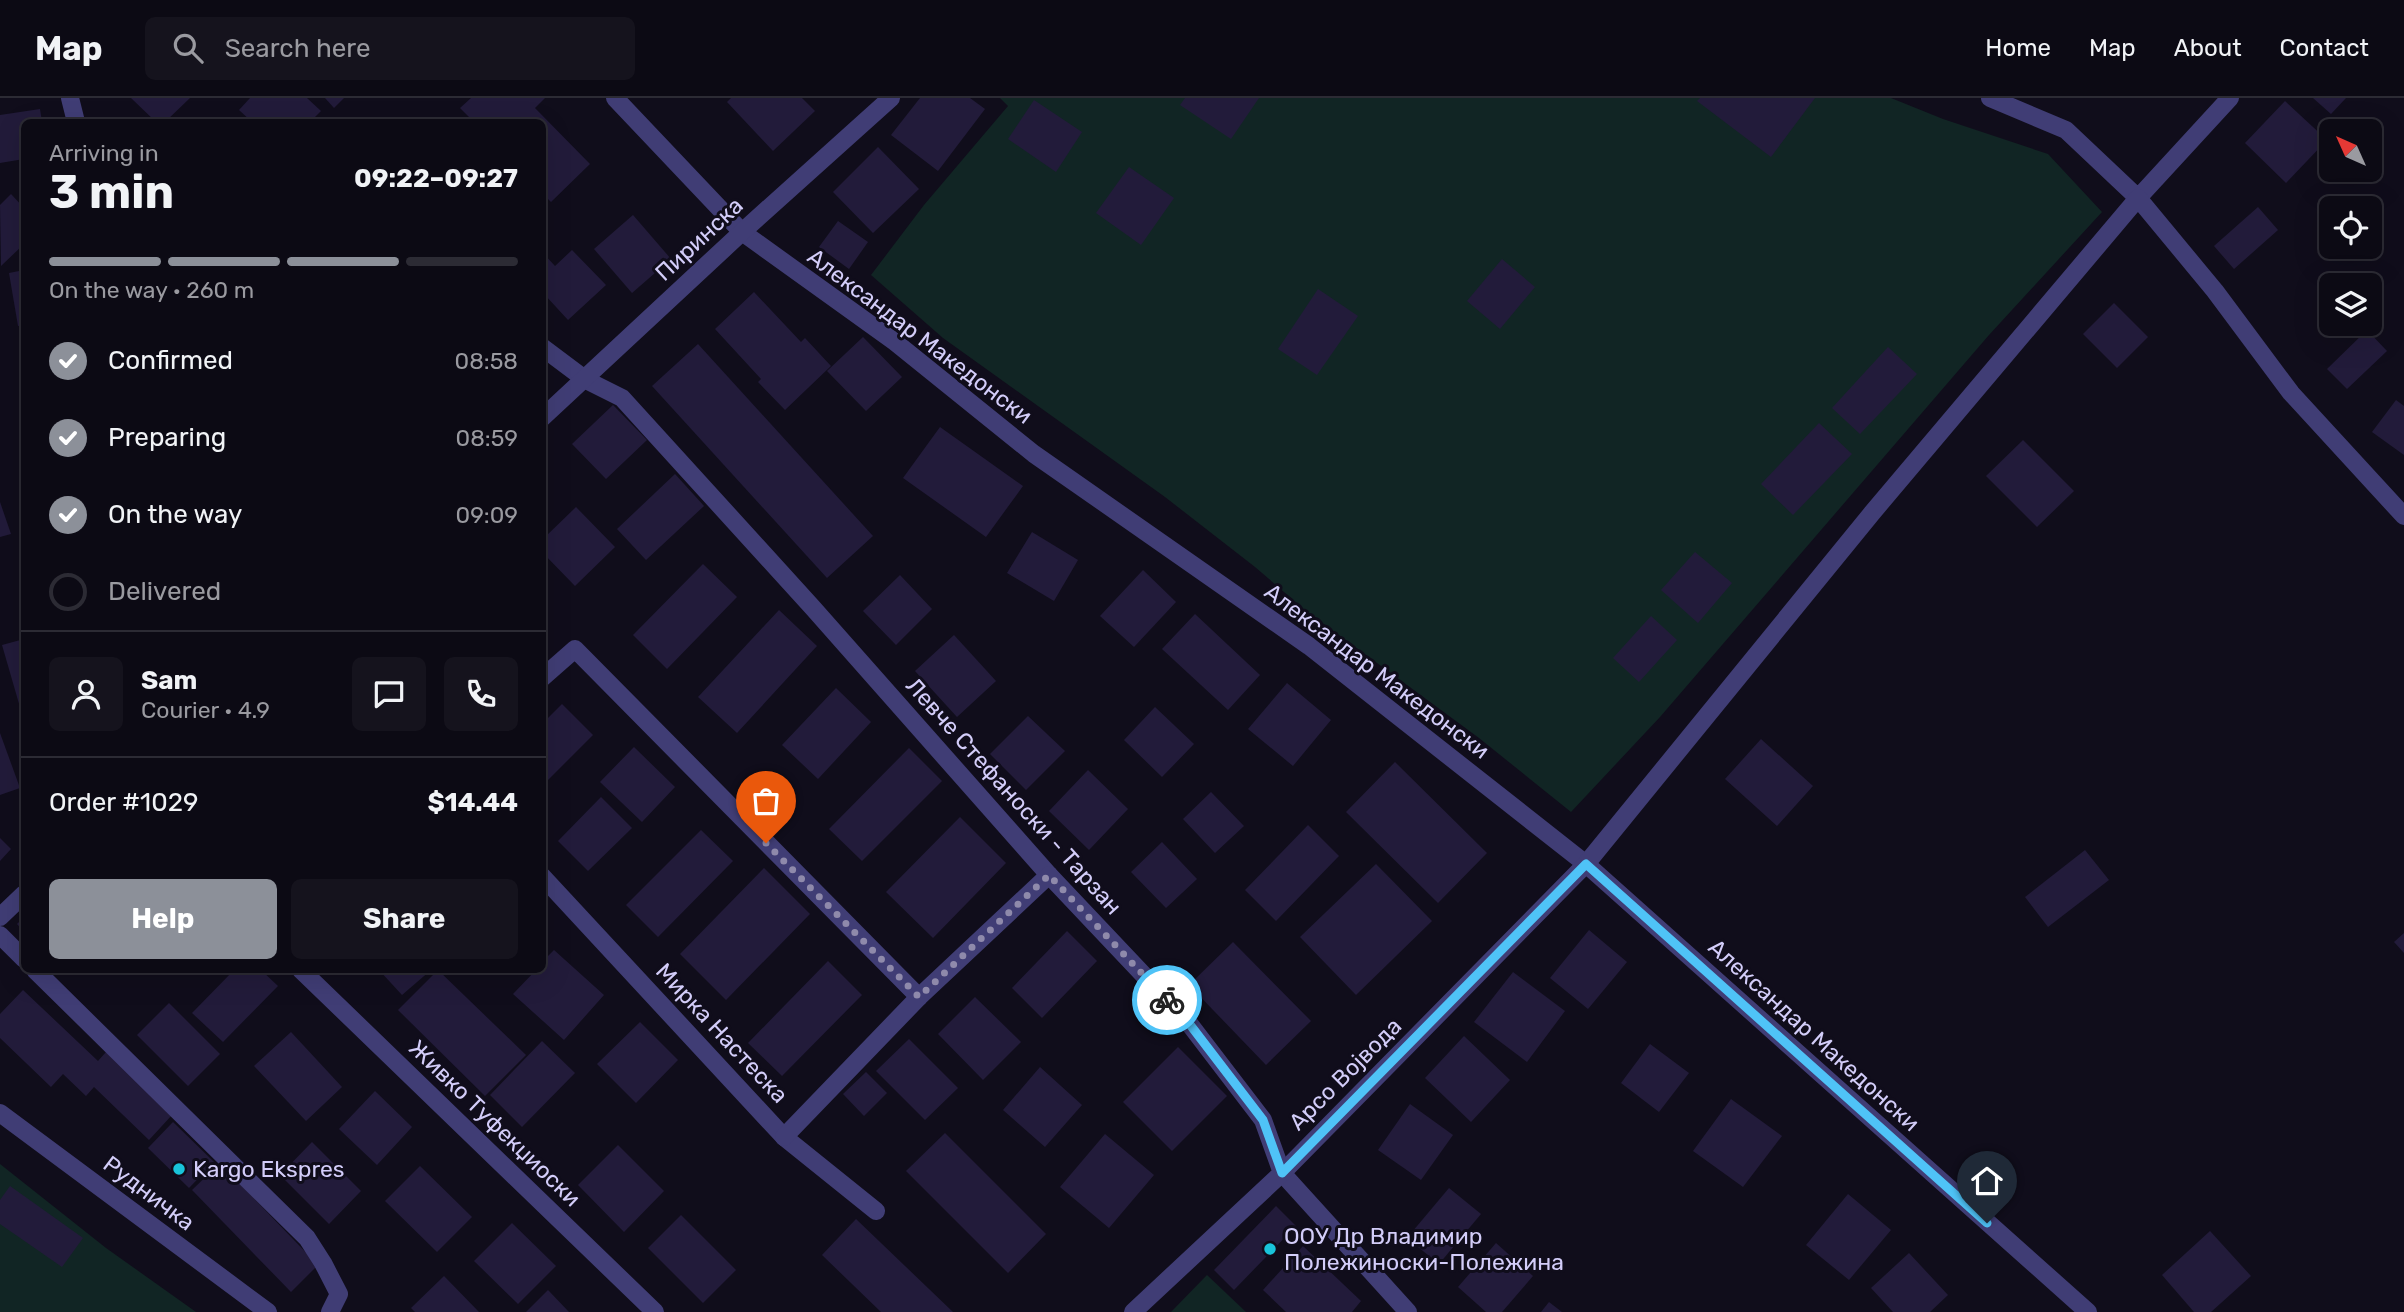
<!DOCTYPE html>
<html lang="en">
<head>
<meta charset="utf-8">
<style>
  :root { --surface:#0c0a14; --page:#15131d; --text:#f1f3f6; --muted:#9a9aa0; --line:#2c2b34; --accent:#8c9099 }
  body { margin:0; font-family:Rubik,sans-serif; background:var(--page); color:var(--text); height:100vh; display:flex; flex-direction:column; font-size:26px; white-space:nowrap }
  * { box-sizing:border-box; margin:0 }
  p { font-size:23px; color:var(--muted) }
  .icon { flex:none; width:38px; height:38px; fill:none; stroke:currentColor; stroke-width:2; stroke-linecap:round; stroke-linejoin:round }
  .map { position:relative; flex:1; overflow:hidden }
  .sheet { position:absolute; left:21px; top:21px; width:525px; height:854px; display:flex; flex-direction:column; background:var(--surface); border-radius:10px; box-shadow:0 7px 28px #0002,0 0 0 2px var(--line) }
  .sheet>* { flex:none }
  .needle { width:46px; rotate:315deg }
  .tools { position:absolute; left:2319px; top:21px; display:grid; gap:14px }
  .tools a { display:grid; place-items:center; width:63px; height:63px; border-radius:10px; background:var(--surface); box-shadow:0 7px 28px #0002,0 0 0 2px var(--line); font-size:35px }
  .pin { position:absolute; display:grid; place-items:center; width:60px; height:60px; color:#fff; margin:-72px -30px; border-radius:50% 50% 50% 0; rotate:-45deg; box-shadow:0 0 7px #0007 }
  .pin .icon { rotate:45deg }
  .courier { position:absolute; display:grid; place-items:center; width:70px; height:70px; margin:-35px; border:5px solid #4fc3f7; border-radius:50%; background:#fff; color:#222; box-shadow:0 2px 9px #0007 }
  .summary em { font-style:normal; font-weight:700 }
  .summary div { display:flex; flex-direction:column-reverse }
  .summary { display:flex; align-items:center; justify-content:space-between; height:119px; padding:0 28px }
  h1 { font-size:46px; font-weight:700; line-height:52px }
  .bar { display:grid; grid-template-columns:repeat(4,1fr); gap:10px 7px; align-content:center; height:84px; padding:0 28px }
  .bar i { height:9px; border-radius:5px; background:var(--line) }
  .bar .selected { background:var(--accent) }
  .bar p { grid-column:span 4 }
  .line { display:flex; align-items:center; gap:18px; padding:0 28px; border-top:2px solid var(--line) }
  .line div { flex:1 }
  .round { display:grid; place-items:center; flex:none; width:74px; height:74px; border-radius:10px; background:var(--page) }
  ol { padding:0 28px; list-style:none }
  li { display:flex; align-items:center; gap:21px; height:77px }
  li p { margin-inline-start:auto }
  li .icon { padding:7px; border-radius:50%; background:var(--accent); color:#fff; stroke-width:4 }
  li:last-child { color:var(--muted) }
  li i { width:38px; height:38px; border:4px solid var(--line); border-radius:50% }
  .button { display:flex; gap:14px; margin-top:auto; padding:14px 28px }
  .button a { flex:1; height:80px; border-radius:10px; background:var(--accent); color:#fff; font-size:28px; font-weight:700; line-height:80px; text-align:center }
  .button a+a { background:var(--page); color:var(--text) }
  header { display:flex; align-items:center; gap:42px; box-sizing:border-box; height:98px; padding:0 35px; background:var(--surface); border-bottom:2px solid var(--line) }
  header strong { font-size:33px }
  nav { display:flex; gap:38px; margin-inline-start:auto; font-size:24px }
  .search { width:490px; height:63px; background:var(--page); display:flex; align-items:center; gap:18px; box-sizing:border-box; padding:0 24px; border-radius:10px; color:var(--muted); font-size:26px }
  .map>svg:first-child { display:block }
  .green { fill:#112524 }
  .building { fill:#221b3a }
  .lines { fill:none; stroke-linecap:round; stroke-linejoin:round }
  .minor { stroke:#403d75; stroke-width:18 }
  .done { stroke:#8f8aab; stroke-width:7; stroke-dasharray:0 12.6 }
  .route { stroke:#4fc3f7; stroke-width:9 }
  .poi-dot { fill:#19c4da; stroke:#100d1b; stroke-width:2.5 }
  .labels { text-anchor:middle; stroke-width:6; stroke-linejoin:round; paint-order:stroke }
  .street-label { font-size:23px; fill:#d3cdf9; stroke:#100d1b }
  .poi-label { font-size:23px; fill:#d3cdf9; stroke:#100d1b; text-anchor:start }
</style>
</head>
<body>
<header>
<strong>Map</strong>
<div class="search"><svg class="icon" aria-label="search" viewBox="0 0 24 24"><circle cx="10" cy="10" r="6"/><path d="M15 15l6 6"/></svg>Search here</div>
<nav><a>Home</a><a>Map</a><a>About</a><a>Contact</a></nav>
</header>
<div class="map">
<svg width="2404" height="1214" viewBox="0 0 2404 1214">
  <rect width="100%" height="100%" fill="#100d1b"/>
  <g class="green">
    <path d="M 1000,0 L 1891,0 L 1943,21 L 2048,56 L 2102,114 L 1989,237 L 1660,619 L 1571,714 L 1479,640 L 1305,512 L 1255,469 L 1165,399 L 943,240 L 871,177 L 924,107 L 1008,8 Z"/>
    <path d="M 0,1066 L 106,1150 L 196,1214 L 0,1214 Z"/>
    <path d="M 1207,1177 L 1246,1214 L 1171,1214 Z"/>
  </g>
  <g class="building">
    <path d="M 131,0 L 190,0 L 165,24 L 156,24 Z"/>
    <path d="M 250,0 L 307,0 L 321,13 L 310,24 L 252,24 L 239,12 Z"/>
    <path d="M 325,0 L 344,0 L 334,10 Z"/>
    <path d="M 471,0 L 545,0 L 535,10 L 590,66 L 551,104 L 542,95 L 542,24 L 474,24 L 460,10 Z"/>
    <path d="M 731,0 L 802,0 L 815,13 L 773,53 L 727,4 Z"/>
    <path d="M 920,0 L 970,0 L 985,11 L 938,73 L 891,37 Z"/>
    <path d="M 1185,0 L 1259,0 L 1231,41 L 1180,7 Z"/>
    <path d="M 1700,0 L 1815,0 L 1771,59 L 1697,3 Z"/>
    <path d="M 2313,0 L 2346,0 L 2331,16 Z"/>
    <path d="M 1034,2 L 1082,34 L 1056,74 L 1008,41 Z"/>
    <path d="M 2285,3 L 2327,42 L 2286,85 L 2245,45 Z"/>
    <path d="M 40,11 L 42,24 L 24,24 L 24,61 L 0,65 L 0,17 Z"/>
    <path d="M 878,49 L 919,91 L 873,135 L 833,94 Z"/>
    <path d="M 1129,69 L 1174,100 L 1141,147 L 1096,115 Z"/>
    <path d="M 11,96 L 24,110 L 24,146 L 1,168 L 0,107 Z"/>
    <path d="M 2258,109 L 2278,132 L 2234,171 L 2214,148 Z"/>
    <path d="M 633,117 L 671,161 L 632,195 L 594,151 Z"/>
    <path d="M 838,123 L 868,144 L 849,171 L 819,149 Z"/>
    <path d="M 572,152 L 606,187 L 568,222 L 545,197 L 542,199 L 542,154 L 555,168 Z"/>
    <path d="M 1502,161 L 1535,189 L 1500,231 L 1467,203 Z"/>
    <path d="M 24,172 L 24,227 L 18,228 L 9,175 Z"/>
    <path d="M 1318,191 L 1358,218 L 1317,277 L 1278,251 Z"/>
    <path d="M 754,194 L 801,244 L 805,240 L 831,268 L 785,312 L 758,284 L 761,281 L 715,231 Z"/>
    <path d="M 2114,205 L 2148,239 L 2117,270 L 2083,236 Z"/>
    <path d="M 2367,232 L 2387,253 L 2347,291 L 2327,271 Z"/>
    <path d="M 863,239 L 902,279 L 866,313 L 827,273 Z"/>
    <path d="M 698,246 L 873,438 L 827,480 L 652,288 Z"/>
    <path d="M 1888,249 L 1917,276 L 1860,336 L 1832,310 Z"/>
    <path d="M 2396,302 L 2404,308 L 2404,357 L 2372,334 Z"/>
    <path d="M 613,307 L 647,342 L 606,381 L 572,346 Z"/>
    <path d="M 1819,325 L 1852,356 L 1793,417 L 1761,386 Z"/>
    <path d="M 940,329 L 1023,388 L 986,439 L 903,380 Z"/>
    <path d="M 2023,342 L 2074,393 L 2037,429 L 1986,378 Z"/>
    <path d="M 675,376 L 704,408 L 646,462 L 617,431 Z"/>
    <path d="M 0,404 L 11,436 L 0,439 Z"/>
    <path d="M 576,409 L 615,449 L 575,488 L 542,454 L 542,442 Z"/>
    <path d="M 1032,434 L 1078,462 L 1054,503 L 1007,475 Z"/>
    <path d="M 22,440 L 24,440 L 24,479 L 20,479 Z"/>
    <path d="M 1695,454 L 1732,485 L 1698,525 L 1661,492 Z"/>
    <path d="M 703,466 L 737,499 L 667,571 L 633,537 Z"/>
    <path d="M 1143,472 L 1176,504 L 1134,549 L 1100,518 Z"/>
    <path d="M 900,477 L 932,511 L 896,547 L 863,513 Z"/>
    <path d="M 779,512 L 817,548 L 737,635 L 698,599 Z"/>
    <path d="M 1195,516 L 1260,577 L 1228,612 L 1162,551 Z"/>
    <path d="M 1651,518 L 1677,542 L 1639,584 L 1613,560 Z"/>
    <path d="M 954,537 L 996,583 L 957,619 L 915,573 Z"/>
    <path d="M 24,541 L 24,623 L 2,547 Z"/>
    <path d="M 1287,585 L 1331,622 L 1293,668 L 1248,631 Z"/>
    <path d="M 836,590 L 871,624 L 818,681 L 782,647 Z"/>
    <path d="M 562,606 L 593,637 L 542,688 L 542,626 Z"/>
    <path d="M 1155,609 L 1194,646 L 1162,679 L 1124,642 Z"/>
    <path d="M 1028,618 L 1065,653 L 1026,692 L 990,656 Z"/>
    <path d="M 0,635 L 20,690 L 0,697 Z"/>
    <path d="M 1761,641 L 1813,688 L 1777,728 L 1725,681 Z"/>
    <path d="M 634,649 L 675,689 L 642,724 L 600,684 Z"/>
    <path d="M 909,650 L 942,683 L 862,763 L 829,731 Z"/>
    <path d="M 1395,664 L 1487,755 L 1438,805 L 1346,714 Z"/>
    <path d="M 1088,672 L 1128,711 L 1089,752 L 1049,713 Z"/>
    <path d="M 1211,694 L 1244,728 L 1215,755 L 1183,721 Z"/>
    <path d="M 601,699 L 632,730 L 588,773 L 558,743 Z"/>
    <path d="M 960,719 L 1006,765 L 933,840 L 886,794 Z"/>
    <path d="M 1308,727 L 1339,758 L 1276,823 L 1245,792 Z"/>
    <path d="M 701,732 L 733,763 L 658,839 L 626,807 Z"/>
    <path d="M 0,740 L 11,751 L 0,763 Z"/>
    <path d="M 1162,744 L 1197,781 L 1166,810 L 1131,774 Z"/>
    <path d="M 2085,752 L 2109,782 L 2048,829 L 2025,799 Z"/>
    <path d="M 1376,766 L 1432,823 L 1356,897 L 1300,839 Z"/>
    <path d="M 764,770 L 810,816 L 726,902 L 680,856 Z"/>
    <path d="M 24,819 L 24,834 L 17,826 Z"/>
    <path d="M 1589,832 L 1627,864 L 1588,911 L 1550,880 Z"/>
    <path d="M 1067,833 L 1097,863 L 1042,920 L 1012,890 Z"/>
    <path d="M 2404,835 L 2404,855 L 2394,844 Z"/>
    <path d="M 1233,844 L 1311,923 L 1266,967 L 1189,887 Z"/>
    <path d="M 554,852 L 604,897 L 564,942 L 513,896 L 536,872 L 542,872 L 542,864 Z"/>
    <path d="M 828,863 L 862,897 L 782,978 L 748,945 Z"/>
    <path d="M 234,872 L 261,872 L 278,888 L 223,944 L 192,915 Z"/>
    <path d="M 379,872 L 431,872 L 402,897 Z"/>
    <path d="M 438,872 L 526,957 L 485,998 L 398,912 Z"/>
    <path d="M 1513,874 L 1565,913 L 1527,964 L 1474,924 Z"/>
    <path d="M 23,892 L 98,963 L 106,954 L 172,1017 L 149,1042 L 94,989 L 86,998 L 63,976 L 51,989 L 0,940 L 0,916 Z"/>
    <path d="M 975,899 L 1021,944 L 983,982 L 938,936 Z"/>
    <path d="M 169,905 L 220,956 L 188,988 L 137,937 Z"/>
    <path d="M 640,924 L 678,962 L 636,1005 L 597,966 Z"/>
    <path d="M 291,934 L 342,989 L 306,1023 L 254,968 Z"/>
    <path d="M 1464,938 L 1510,982 L 1471,1024 L 1425,980 Z"/>
    <path d="M 909,941 L 958,990 L 925,1022 L 876,973 Z"/>
    <path d="M 542,943 L 575,975 L 522,1029 L 490,997 Z"/>
    <path d="M 1650,946 L 1689,975 L 1659,1014 L 1621,985 Z"/>
    <path d="M 1178,949 L 1227,998 L 1172,1053 L 1123,1004 Z"/>
    <path d="M 1040,969 L 1082,1007 L 1045,1049 L 1003,1012 Z"/>
    <path d="M 866,974 L 887,995 L 864,1018 L 843,996 Z"/>
    <path d="M 375,993 L 412,1029 L 377,1067 L 339,1031 Z"/>
    <path d="M 1731,1001 L 1782,1038 L 1743,1089 L 1693,1053 Z"/>
    <path d="M 1410,1006 L 1453,1037 L 1421,1082 L 1378,1052 Z"/>
    <path d="M 173,1024 L 214,1064 L 189,1090 L 148,1050 Z"/>
    <path d="M 945,1035 L 1046,1136 L 1008,1175 L 906,1073 Z"/>
    <path d="M 1105,1036 L 1154,1077 L 1109,1130 L 1060,1089 Z"/>
    <path d="M 312,1044 L 361,1093 L 329,1126 L 280,1077 Z"/>
    <path d="M 618,1047 L 664,1093 L 624,1134 L 578,1087 Z"/>
    <path d="M 220,1065 L 318,1167 L 291,1194 L 192,1092 Z"/>
    <path d="M 420,1068 L 472,1119 L 437,1154 L 385,1103 Z"/>
    <path d="M 10,1088 L 83,1140 L 62,1169 L 0,1126 L 0,1102 Z"/>
    <path d="M 1449,1090 L 1481,1116 L 1439,1166 L 1407,1140 Z"/>
    <path d="M 1848,1096 L 1891,1132 L 1849,1182 L 1806,1147 Z"/>
    <path d="M 1276,1108 L 1296,1128 L 1234,1192 L 1214,1172 Z"/>
    <path d="M 681,1117 L 736,1172 L 703,1205 L 648,1150 Z"/>
    <path d="M 856,1121 L 953,1214 L 881,1214 L 822,1157 Z"/>
    <path d="M 512,1125 L 556,1168 L 518,1206 L 474,1163 Z"/>
    <path d="M 2210,1133 L 2251,1178 L 2211,1214 L 2194,1214 L 2162,1177 Z"/>
    <path d="M 1496,1145 L 1533,1178 L 1502,1214 L 1486,1214 L 1458,1189 Z"/>
    <path d="M 1303,1148 L 1361,1203 L 1352,1214 L 1286,1214 L 1263,1192 Z"/>
    <path d="M 1909,1155 L 1948,1197 L 1930,1214 L 1893,1214 L 1871,1190 Z"/>
    <path d="M 444,1178 L 479,1214 L 415,1214 L 411,1210 Z"/>
    <path d="M 548,1192 L 569,1214 L 526,1214 Z"/>
    <path d="M 1549,1204 L 1562,1214 L 1541,1214 Z"/>
  </g>
  <g class="lines">
    <g class="minor">
      <path d="M 70,0 L 76,24"/>
      <path d="M 615,0 L 742,134 L 895,244 L 1034,356 L 1309,548 L 1586,766 L 2088,1214"/>
      <path d="M 1990,0 L 2066,32 L 2138,100 L 2230,0"/>
      <path d="M 542,249 L 586,282 L 622,300 L 813,510 L 1049,777 L 1188,924 L 1263,1022 L 1282,1075 L 1408,1214"/>
      <path d="M 542,320 L 742,134 L 891,0"/>
      <path d="M 542,580 L 575,551 L 919,899"/>
      <path d="M 542,778 L 784,1039 L 876,1113"/>
      <path d="M 0,819 L 24,796"/>
      <path d="M 0,837 L 24,861"/>
      <path d="M 35,872 L 307,1140 L 323,1165 L 339,1196 L 330,1214"/>
      <path d="M 301,872 L 655,1214"/>
      <path d="M 0,1015 L 268,1214"/>
      <path d="M 784,1039 L 919,899 L 1049,777"/>
      <path d="M 1133,1214 L 1282,1075 L 1586,766 L 1872,415 L 2138,100 L 2215,193 L 2291,295 L 2404,418"/>
    </g>
  </g>
  <g class="lines">
    <path class="done" d="M 766,745 L 919,899 L 1049,777 L 1167,902"/>
    <path class="route" d="M 1167,902 L 1188,924 L 1263,1022 L 1282,1075 L 1586,766 L 1987,1125"/>
  </g>
  <g class="poi-dot">
    <circle cx="179" cy="1071" r="7"/>
    <circle cx="1270" cy="1151" r="7"/>
  </g>
  <g class="labels">
    <g class="street-label">
      <text transform="translate(699 141) rotate(-43)" y="8">Пиринска</text>
      <text transform="translate(920 238) rotate(37)" y="8">Александар Македонски</text>
      <text transform="translate(1377 573) rotate(37)" y="8">Александар Македонски</text>
      <text transform="translate(1014 698) rotate(48)" y="8">Левче Стефаноски - Тарзан</text>
      <text transform="translate(722 935) rotate(47)" y="8">Мирка Настеска</text>
      <text transform="translate(1814 937) rotate(42)" y="8">Александар Македонски</text>
      <text transform="translate(1345 976) rotate(-45)" y="8">Арсо Војвода</text>
      <text transform="translate(495 1025) rotate(44)" y="8">Живко Туфекџиоски</text>
      <text transform="translate(149 1095) rotate(37)" y="8">Рудничка</text>
    </g>
    <g class="poi-label">
      <text x="193" y="1079">Kargo Ekspres</text>
      <text x="1284" y="1146">ООУ Др Владимир<tspan x="1284" dy="26">Полежиноски-Полежина</tspan></text>
    </g>
  </g>
</svg>
<div class="tools">
<a><svg class="needle" viewBox="-14 -14 28 28"><path d="M0-13l5 13h-10z" fill="#e53935"/><path d="M0 13l5-13h-10z" fill="#9a9aa0"/></svg></a>
<a><svg class="icon" aria-label="locate" viewBox="0 0 24 24"><circle cx="12" cy="12" r="6"/><path d="M12 2v4M12 18v4M2 12h4M18 12h4"/></svg></a>
<a><svg class="icon" aria-label="layers" viewBox="0 0 24 24"><path d="M12 4l9 5-9 5-9-5zM3 14l9 5 9-5"/></svg></a>
</div>
<div class="pin" style="left:766px;top:745px;background:#ea580c"><svg class="icon" aria-label="bag" viewBox="0 0 24 24"><path d="M5 8h14l-1 12H6zM9 8a3 3 0 0 1 6 0"/></svg></div>
<div class="pin" style="left:1987px;top:1125px;background:#1f2937"><svg class="icon" aria-label="home" viewBox="0 0 24 24"><path d="M3 11l9-7 9 7M6 9v11h12V9"/></svg></div>
<div class="courier" style="left:1167px;top:902px"><svg class="icon" aria-label="bike" viewBox="0 0 24 24"><circle cx="6" cy="16" r="4"/><circle cx="18" cy="16" r="4"/><path d="M6 16l4-8h5l3 8M10 8l3 8H6M13 5h3"/></svg></div>
<section class="sheet">
<div class="summary"><div><h1>3 min</h1><p>Arriving in</p></div><em>09:22–09:27</em></div>
<div class="bar"><i class="selected"></i><i class="selected"></i><i class="selected"></i><i></i><p>On the way · 260 m</p></div>
<ol>
<li><svg class="icon" aria-label="check" viewBox="0 0 24 24"><path d="M5 12l5 5 9-10"/></svg>Confirmed<p>08:58</p></li>
<li><svg class="icon" aria-label="check" viewBox="0 0 24 24"><path d="M5 12l5 5 9-10"/></svg>Preparing<p>08:59</p></li>
<li><svg class="icon" aria-label="check" viewBox="0 0 24 24"><path d="M5 12l5 5 9-10"/></svg>On the way<p>09:09</p></li>
<li><i></i>Delivered</li>
</ol>
<div class="line" style="height:126px"><a class="round"><svg class="icon" aria-label="person" viewBox="0 0 24 24"><circle cx="12" cy="8" r="4"/><path d="M4 21q1-7 8-7t8 7"/></svg></a><div><b>Sam</b><p>Courier · 4.9</p></div><a class="round"><svg class="icon" aria-label="chat" viewBox="0 0 24 24"><path d="M4 5h16v11H9l-5 4z"/></svg></a><a class="round"><svg class="icon" aria-label="phone" viewBox="0 0 24 24"><path d="M5 4h4l2 5-3 2q2 4 5 5l2-3 5 2v4C11 20 4 13 5 4z"/></svg></a></div>
<div class="line" style="height:91px"><div>Order #1029</div><b>$14.44</b></div>
<div class="button"><a>Help</a><a>Share</a></div>
</section>
</div>
</body>
</html>
